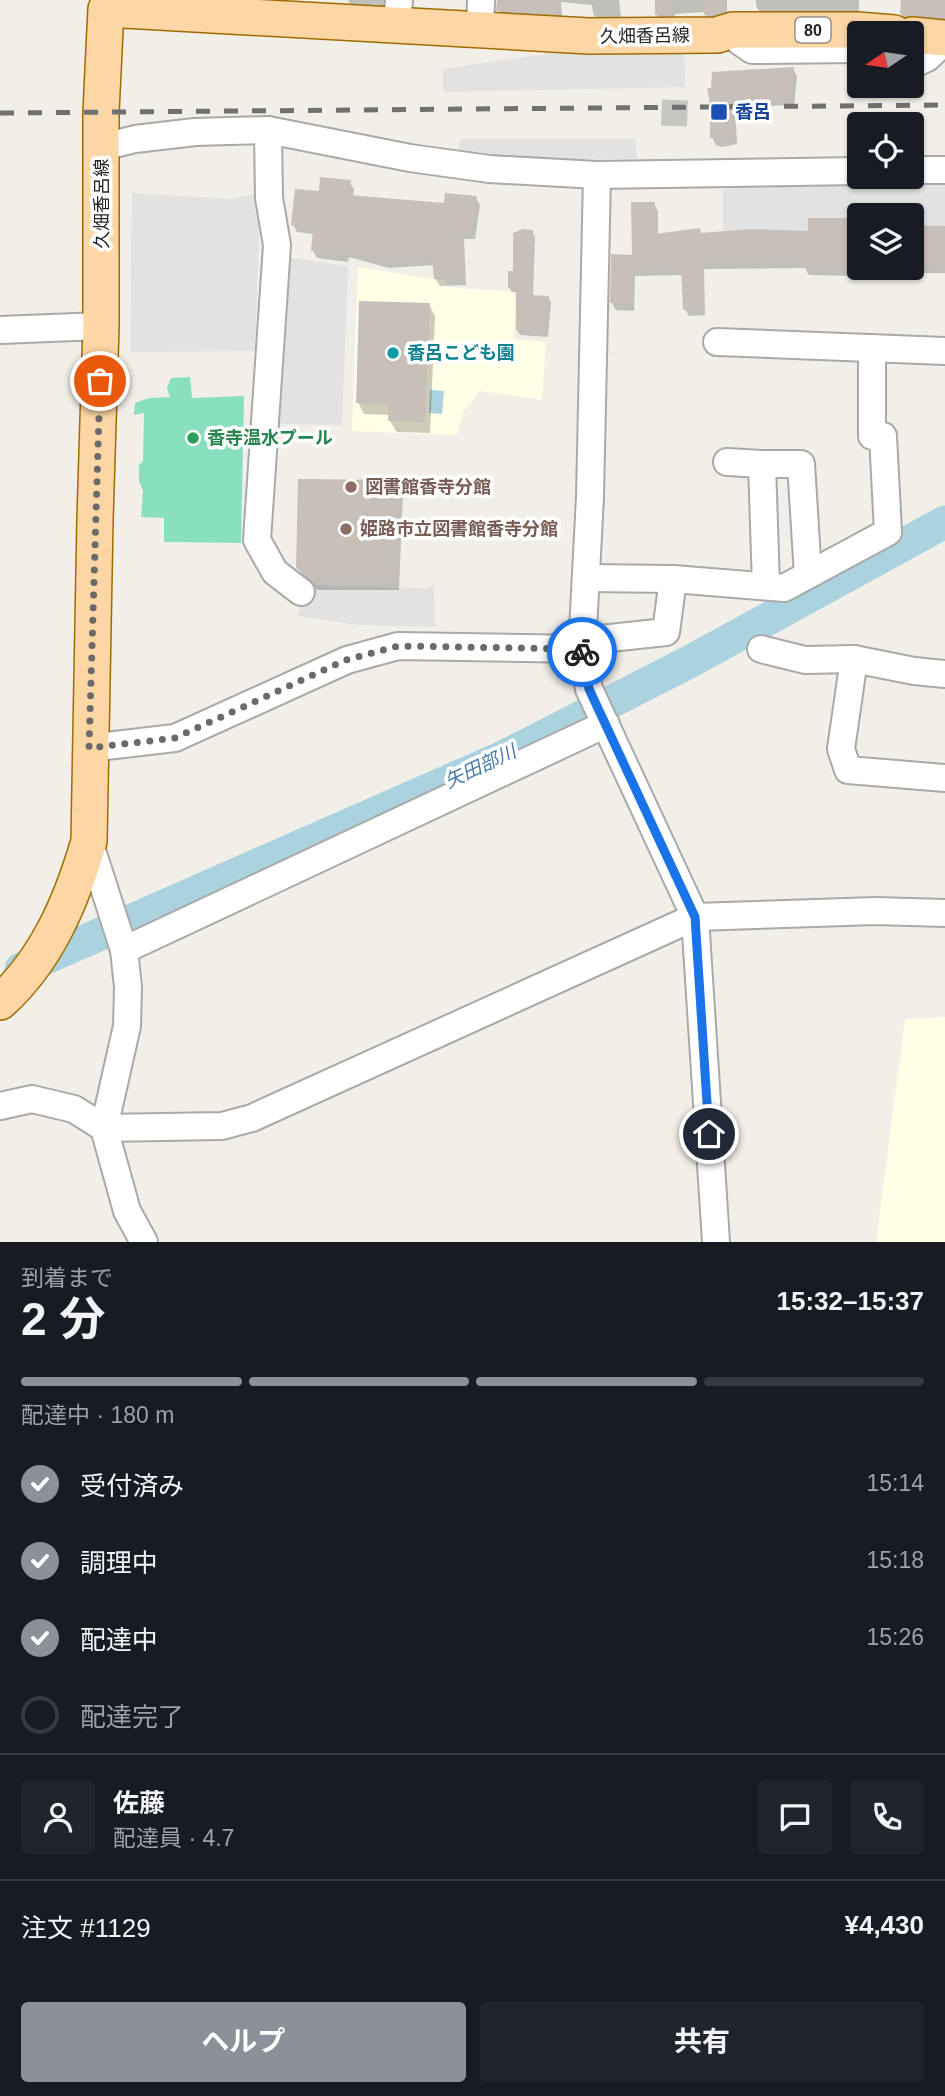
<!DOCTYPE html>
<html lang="ja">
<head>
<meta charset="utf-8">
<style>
  :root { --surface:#171b24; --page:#20242c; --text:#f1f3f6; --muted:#9ea1a6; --line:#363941; --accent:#8c9099 }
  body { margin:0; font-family:Helvetica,"Noto Sans JP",sans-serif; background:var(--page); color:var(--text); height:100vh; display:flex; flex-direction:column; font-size:26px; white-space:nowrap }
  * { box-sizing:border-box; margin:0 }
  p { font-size:23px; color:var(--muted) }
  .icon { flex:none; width:38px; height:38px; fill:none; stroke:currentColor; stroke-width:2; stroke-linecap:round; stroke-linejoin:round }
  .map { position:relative; height:1242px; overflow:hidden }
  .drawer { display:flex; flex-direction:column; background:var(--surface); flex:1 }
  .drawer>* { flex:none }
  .needle { width:46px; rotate:257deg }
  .fabs { position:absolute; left:847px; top:21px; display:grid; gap:14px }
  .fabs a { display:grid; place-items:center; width:77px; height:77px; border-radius:7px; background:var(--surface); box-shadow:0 2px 5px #0004; font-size:35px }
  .pin { position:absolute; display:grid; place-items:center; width:60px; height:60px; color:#fff; margin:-30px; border:4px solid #fff; border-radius:50%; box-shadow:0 2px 7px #0007 }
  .courier { position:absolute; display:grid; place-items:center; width:70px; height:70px; margin:-35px; border:5px solid #1a73e8; border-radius:50%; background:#fff; color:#222; box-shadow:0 2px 9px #0007 }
  .headline em { font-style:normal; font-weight:700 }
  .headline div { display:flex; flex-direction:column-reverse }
  .headline { display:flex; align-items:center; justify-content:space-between; height:119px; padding:0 21px }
  h1 { font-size:46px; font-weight:700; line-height:52px }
  .bar { display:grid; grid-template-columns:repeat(4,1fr); gap:10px 7px; align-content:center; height:84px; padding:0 21px }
  .bar i { height:9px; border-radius:5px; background:var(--line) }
  .bar .on { background:var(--accent) }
  .bar p { grid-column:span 4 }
  .line { display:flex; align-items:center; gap:18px; padding:0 21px; border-top:2px solid var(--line) }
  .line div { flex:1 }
  .round { display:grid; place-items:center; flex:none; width:74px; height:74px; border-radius:7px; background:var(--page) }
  ol { padding:0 21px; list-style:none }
  li { display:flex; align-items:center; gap:21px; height:77px }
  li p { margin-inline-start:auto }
  li .icon { padding:7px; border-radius:50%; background:var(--accent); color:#fff; stroke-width:4 }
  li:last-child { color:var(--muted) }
  li i { width:38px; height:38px; border:4px solid var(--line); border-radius:50% }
  .primary-button { display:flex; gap:14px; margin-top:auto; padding:14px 21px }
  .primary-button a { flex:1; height:80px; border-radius:7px; background:var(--accent); color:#fff; font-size:28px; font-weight:700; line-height:80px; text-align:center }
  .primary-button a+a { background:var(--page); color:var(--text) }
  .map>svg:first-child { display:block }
  .education { fill:#ffffe5 }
  .pitch { fill:#88e0be }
  .parking { fill:#e2e2e2 }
  .water { fill:#aad3df }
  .shadow { fill:#0003 }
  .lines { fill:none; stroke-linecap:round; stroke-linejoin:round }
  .river { stroke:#aad3df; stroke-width:33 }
  .building { fill:#c7bfb8 }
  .minor-tunnel { stroke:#c8c6c1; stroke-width:26; stroke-dasharray:26 13; stroke-linecap:butt }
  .minor-casing { stroke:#a9a9a9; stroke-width:30 }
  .major-casing { stroke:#a06b00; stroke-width:38 }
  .minor { stroke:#fff; stroke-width:26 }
  .major { stroke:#fcd6a4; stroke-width:35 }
  .rail { stroke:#707070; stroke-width:5; stroke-dasharray:14 14; stroke-linecap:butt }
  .done { stroke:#6b6a68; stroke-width:7; stroke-dasharray:0 12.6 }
  .route { stroke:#1a73e8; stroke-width:9 }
  .transit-dot { fill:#1a4fb4; stroke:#fff; stroke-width:2.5 }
  .culture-dot { fill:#0f9aa8; stroke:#fff; stroke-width:2.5 }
  .leisure-dot { fill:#2e9e5b; stroke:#fff; stroke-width:2.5 }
  .education-dot { fill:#8d6e63; stroke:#fff; stroke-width:2.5 }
  .labels { text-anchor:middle; stroke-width:7; stroke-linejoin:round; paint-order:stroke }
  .shield { fill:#fff; stroke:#646464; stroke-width:2 }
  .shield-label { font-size:16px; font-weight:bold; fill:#222 }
  .street-label { font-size:18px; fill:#222; stroke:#fff }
  .transit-label { font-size:18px; font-weight:bold; fill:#164399; stroke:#fff; text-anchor:start }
  .culture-label { font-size:18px; font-weight:bold; fill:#0d838f; stroke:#fff; text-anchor:start }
  .leisure-label { font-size:18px; font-weight:bold; fill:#27864d; stroke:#fff; text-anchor:start }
  .education-label { font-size:18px; font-weight:bold; fill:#785e54; stroke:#fff; text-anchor:start }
  .water-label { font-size:19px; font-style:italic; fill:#4a7aab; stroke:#fff }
</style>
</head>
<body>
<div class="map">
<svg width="945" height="1242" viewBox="0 0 945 1242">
  <rect width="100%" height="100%" fill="#f2efe9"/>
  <g class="education">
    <path d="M 358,267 L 446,281 L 446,287 L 515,292 L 514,339 L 546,342 L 542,400 L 480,391 L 464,411 L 456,435 L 352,431 Z"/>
    <path d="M 945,1017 L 945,1242 L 876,1242 L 905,1019 Z"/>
  </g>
  <path class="pitch" d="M 190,377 L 192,398 L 244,396 L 241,543 L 164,542 L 164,518 L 141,517 L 143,490 L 139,481 L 139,465 L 143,461 L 144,413 L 134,415 L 135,403 L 150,398 L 170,397 L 167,388 L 171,378 Z"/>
  <g class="parking">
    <path d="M 684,38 L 685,87 L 443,92 L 443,69 L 546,54 L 552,39 Z"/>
    <path d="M 460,139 L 635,139 L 637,159 L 524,159 L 458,152 Z"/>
    <path d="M 945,182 L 945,226 L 912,225 L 912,215 L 859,215 L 859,260 L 849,260 L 849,218 L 808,218 L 808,231 L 723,231 L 723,189 Z"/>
    <path d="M 132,193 L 228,199 L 256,194 L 259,229 L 255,351 L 130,352 Z"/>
    <path d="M 284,257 L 348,266 L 342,425 L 274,424 Z"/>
    <path d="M 302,585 L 426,588 L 434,585 L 435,627 L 358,625 L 298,616 Z"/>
  </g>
  <path class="water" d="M 430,390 L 444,391 L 442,414 L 429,413 Z"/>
  <g class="shadow">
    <path d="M 348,0 L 389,0 L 387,12 L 353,10 Z"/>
    <path d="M 497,0 L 619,0 L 621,17 L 596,19 L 593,13 L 592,5 L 561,2 L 562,20 L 502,16 L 498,10 Z"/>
    <path d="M 656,0 L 727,0 L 727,17 L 708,20 L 705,12 L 675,14 L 675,20 L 660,20 L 657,15 Z"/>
    <path d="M 756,0 L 859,0 L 859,16 L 760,12 L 756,6 Z"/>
    <path d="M 903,0 L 945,0 L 945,24 L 906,21 L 902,14 Z"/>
    <path d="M 793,69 L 797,76 L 794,105 L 735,107 L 737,144 L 722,147 L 716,145 L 712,137 L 715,123 L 709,89 Z"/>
    <path d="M 349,182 L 354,189 L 353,197 L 446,204 L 476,198 L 480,205 L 475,239 L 464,239 L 466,285 L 440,286 L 435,278 L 434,265 L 389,268 L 349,257 L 348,262 L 317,258 L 313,250 L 314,234 L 297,232 L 293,224 L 320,193 Z"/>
    <path d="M 654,204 L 658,211 L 658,235 L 700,230 L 702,235 L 810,232 L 848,220 L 852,228 L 859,228 L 859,268 L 912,268 L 912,228 L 945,229 L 945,273 L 917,273 L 917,275 L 852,275 L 852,276 L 809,275 L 805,268 L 704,269 L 705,315 L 689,316 L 685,309 L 683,275 L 635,276 L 634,311 L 616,310 L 612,303 L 634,257 Z"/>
    <path d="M 532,232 L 535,237 L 533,297 L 548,297 L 551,302 L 548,337 L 520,335 L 517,330 L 517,292 L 512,292 L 509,287 Z"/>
    <path d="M 429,305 L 435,316 L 430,433 L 397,432 L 390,421 L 390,415 L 364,414 L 358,402 Z"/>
    <path d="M 397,482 L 403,493 L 399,590 L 318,590 L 305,580 L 298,568 Z"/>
  </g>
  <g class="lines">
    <path class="river" d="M 21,969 L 503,757 L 691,661 L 945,522"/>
  </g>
  <g class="building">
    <path d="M 497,0 L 558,0 L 559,14 L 496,11 Z"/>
    <path d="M 655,0 L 672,0 L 673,15 L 655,15 Z"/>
    <path d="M 704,0 L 725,0 L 725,11 L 714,15 L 704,15 Z"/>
    <path d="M 901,0 L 945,0 L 945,18 L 914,15 L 905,16 L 900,14 Z"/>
    <path d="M 794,67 L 791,98 L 732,100 L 733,137 L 716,140 L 716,138 L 710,138 L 710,121 L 713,121 L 707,88 L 711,88 L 712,72 Z"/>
    <path d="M 320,177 L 351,180 L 349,195 L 444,203 L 445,193 L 477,196 L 471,232 L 460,232 L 462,278 L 434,279 L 432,257 L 409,261 L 384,261 L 345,251 L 345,255 L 311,251 L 313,228 L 291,225 L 295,189 L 319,191 Z"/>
    <path d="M 631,202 L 655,202 L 655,234 L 700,228 L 701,233 L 751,229 L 808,231 L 808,218 L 849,218 L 849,270 L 804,268 L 803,261 L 701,262 L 702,308 L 683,310 L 681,268 L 631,270 L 631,304 L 610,303 L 611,254 L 632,255 Z"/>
    <path d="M 912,225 L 945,226 L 945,267 L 912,266 Z"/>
    <path d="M 523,229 L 533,230 L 531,295 L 549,296 L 546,333 L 516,330 L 516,287 L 508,288 L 508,271 L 513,271 L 513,233 Z"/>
    <path d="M 359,301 L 430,303 L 425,422 L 388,421 L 389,405 L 356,403 Z"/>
    <path d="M 298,479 L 398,480 L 394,579 L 310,579 L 296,568 Z"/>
  </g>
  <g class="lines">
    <path class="minor-tunnel" d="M 674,126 L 675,98"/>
    <defs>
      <g id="minor">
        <path d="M 397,25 L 399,0"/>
        <path d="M 480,30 L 481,0"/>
        <path d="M 733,30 L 739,41 L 752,50 L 859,49"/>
        <path d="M 912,65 L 927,58 L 945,41"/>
        <path d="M 268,130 L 269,198 L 277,245 L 257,540 L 275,572 L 301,592"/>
        <path d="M 103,147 L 135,139 L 195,132 L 268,130 L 410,158 L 489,169 L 597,175 L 859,171"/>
        <path d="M 912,170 L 945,170"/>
        <path d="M 597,175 L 590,497 L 582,649 L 589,689 L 695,917 L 716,1242"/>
        <path d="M 0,330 L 101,326"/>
        <path d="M 717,342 L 945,351"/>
        <path d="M 727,462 L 762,464"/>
        <path d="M 586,578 L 673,579 L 784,588 L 888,532 L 883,436 L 872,436 L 872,348"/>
        <path d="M 766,585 L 762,464 L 801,464 L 808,575"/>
        <path d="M 582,641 L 666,632 L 673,579"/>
        <path d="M 761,649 L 805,660 L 854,659"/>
        <path d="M 945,674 L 914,671 L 854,659 L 841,749 L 848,770 L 945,778"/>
        <path d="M 89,748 L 175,738 L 347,660 L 398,646 L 582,649"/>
        <path d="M 89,841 L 124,950 L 128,987 L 127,1026 L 104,1128 L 127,1211 L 144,1242"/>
        <path d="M 124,950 L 606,724"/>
        <path d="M 0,1106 L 32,1099 L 74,1109 L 104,1128 L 222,1126 L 252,1118 L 695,917 L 876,911 L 945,913"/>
      </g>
      <g id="major">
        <path d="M 912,35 L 945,38"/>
        <path d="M 0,1002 C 47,960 72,900 89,841 L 95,519 L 101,326 L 101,112 L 106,9 L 589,36 L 717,35 L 733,30 L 857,30 L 894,33"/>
      </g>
    </defs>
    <use href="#minor" class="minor-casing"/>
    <use href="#major" class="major-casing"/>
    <use href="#minor" class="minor"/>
    <use href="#major" class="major"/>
    <path class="rail" d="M 0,113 L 945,105"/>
  </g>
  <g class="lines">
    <path class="done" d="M 100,381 L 89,748 L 175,738 L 346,660 L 398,646 L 582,649 L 582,652"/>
    <path class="route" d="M 582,652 L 589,689 L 695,917 L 709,1134"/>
  </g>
  <rect class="transit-dot" x="710" y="103" width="18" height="18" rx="3.5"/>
  <circle class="culture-dot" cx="393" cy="353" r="7"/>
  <circle class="leisure-dot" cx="193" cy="438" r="7"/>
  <g class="education-dot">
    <circle cx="351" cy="487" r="7"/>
    <circle cx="346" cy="529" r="7"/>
  </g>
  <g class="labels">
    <rect class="shield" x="795.5" y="17.5" width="35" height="25" rx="5"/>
    <g class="shield-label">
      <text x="813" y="36">80</text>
    </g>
    <g class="street-label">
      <text transform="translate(645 36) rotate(-1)" y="6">久畑香呂線</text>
      <text transform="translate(102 204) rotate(-90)" y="6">久畑香呂線</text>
    </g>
    <g class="transit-label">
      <text x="735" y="118">香呂</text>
    </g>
    <g class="culture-label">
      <text x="407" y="359">香呂こども園</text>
    </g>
    <g class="leisure-label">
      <text x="207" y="444">香寺温水プール</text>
    </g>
    <g class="education-label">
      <text x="365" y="493">図書館香寺分館</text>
      <text x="360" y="535">姫路市立図書館香寺分館</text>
    </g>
    <g class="water-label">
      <text transform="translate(480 766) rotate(-25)" y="7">矢田部川</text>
    </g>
  </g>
</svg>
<div class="fabs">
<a><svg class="needle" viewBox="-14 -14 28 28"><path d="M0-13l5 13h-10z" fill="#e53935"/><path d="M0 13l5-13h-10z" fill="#9ea1a6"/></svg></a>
<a><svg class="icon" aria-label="locate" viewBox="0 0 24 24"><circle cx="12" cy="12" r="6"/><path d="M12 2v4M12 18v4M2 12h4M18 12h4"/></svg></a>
<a><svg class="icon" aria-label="layers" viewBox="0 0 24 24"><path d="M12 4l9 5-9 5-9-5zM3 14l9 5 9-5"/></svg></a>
</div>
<div class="pin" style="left:100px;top:381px;background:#ea580c"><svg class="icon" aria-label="bag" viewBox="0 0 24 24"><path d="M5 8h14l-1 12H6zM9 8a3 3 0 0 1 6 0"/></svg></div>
<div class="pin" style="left:709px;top:1134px;background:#1f2937"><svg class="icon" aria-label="home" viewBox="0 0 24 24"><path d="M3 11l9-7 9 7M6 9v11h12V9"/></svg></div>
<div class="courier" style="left:582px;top:652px"><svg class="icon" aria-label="bike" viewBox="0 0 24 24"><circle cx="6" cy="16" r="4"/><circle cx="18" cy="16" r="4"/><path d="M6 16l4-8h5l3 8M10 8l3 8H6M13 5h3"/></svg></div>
</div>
<section class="drawer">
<div class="headline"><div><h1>2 分</h1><p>到着まで</p></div><em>15:32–15:37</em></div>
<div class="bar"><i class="on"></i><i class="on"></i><i class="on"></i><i></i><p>配達中 · 180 m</p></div>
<ol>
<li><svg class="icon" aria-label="check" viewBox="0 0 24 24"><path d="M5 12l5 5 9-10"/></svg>受付済み<p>15:14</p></li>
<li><svg class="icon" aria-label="check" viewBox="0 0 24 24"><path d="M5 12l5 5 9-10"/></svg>調理中<p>15:18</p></li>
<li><svg class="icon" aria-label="check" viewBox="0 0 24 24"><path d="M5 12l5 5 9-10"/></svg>配達中<p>15:26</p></li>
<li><i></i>配達完了</li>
</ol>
<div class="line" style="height:126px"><a class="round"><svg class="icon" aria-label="person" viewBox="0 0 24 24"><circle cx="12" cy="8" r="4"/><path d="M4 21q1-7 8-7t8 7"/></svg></a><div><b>佐藤</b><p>配達員 · 4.7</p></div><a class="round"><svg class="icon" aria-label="chat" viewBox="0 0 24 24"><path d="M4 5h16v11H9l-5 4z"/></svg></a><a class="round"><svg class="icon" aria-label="phone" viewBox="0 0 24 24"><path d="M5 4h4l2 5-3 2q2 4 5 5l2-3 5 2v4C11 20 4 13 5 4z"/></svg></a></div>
<div class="line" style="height:91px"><div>注文 #1129</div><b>¥4,430</b></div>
<div class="primary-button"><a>ヘルプ</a><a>共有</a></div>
</section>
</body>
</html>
